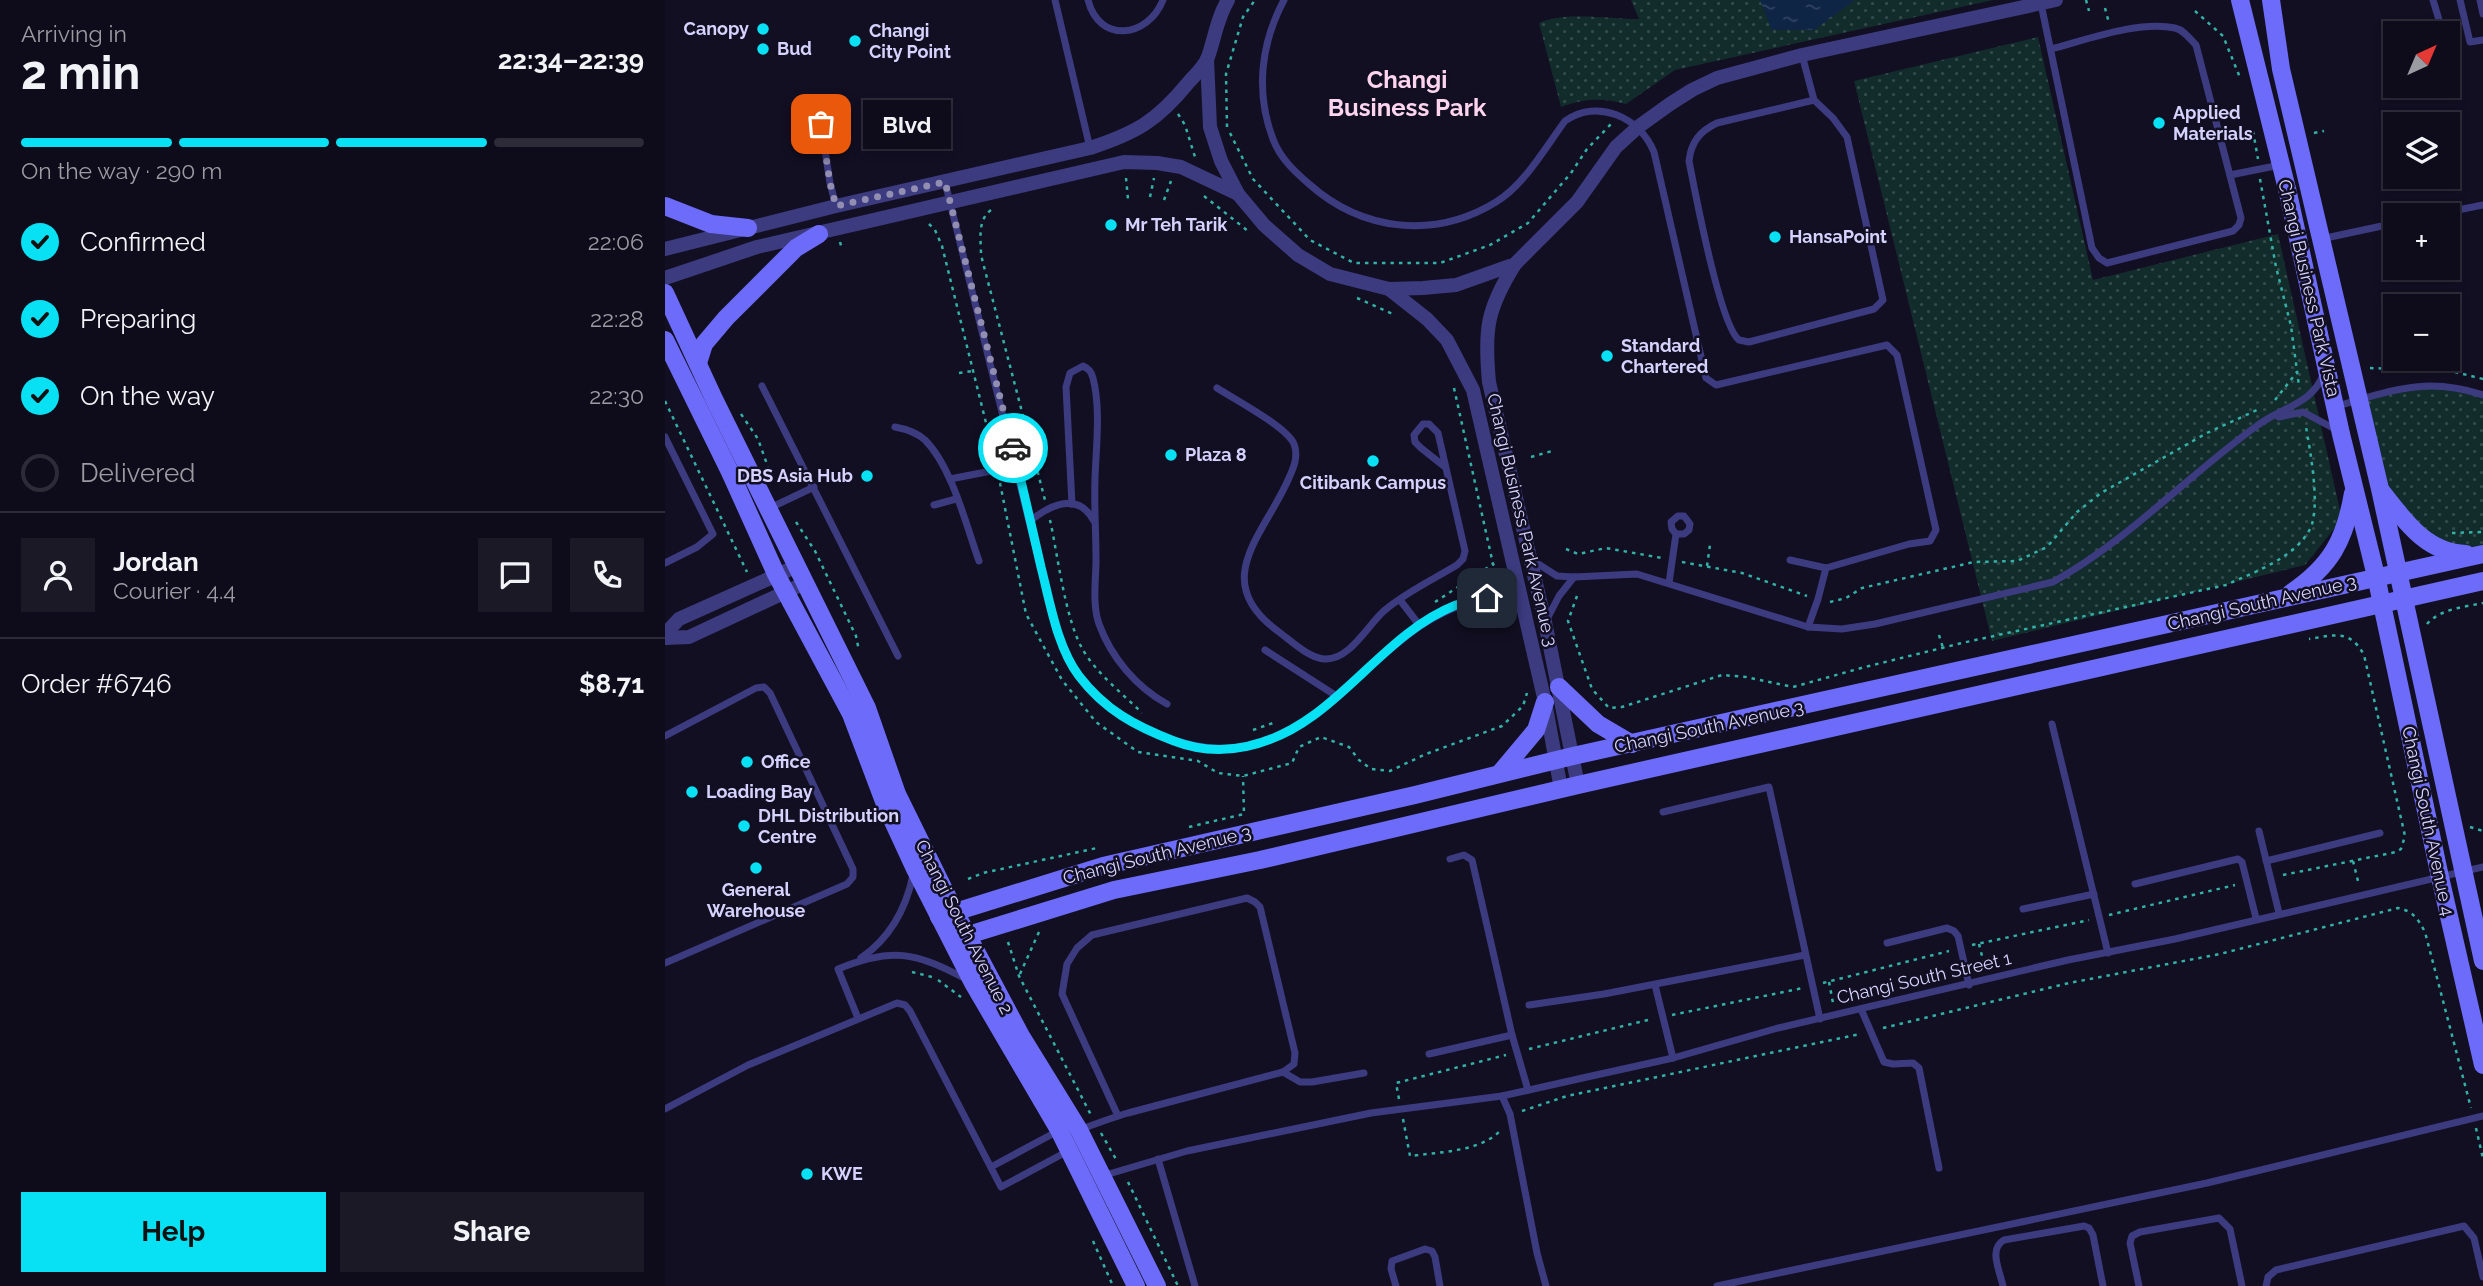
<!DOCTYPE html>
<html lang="en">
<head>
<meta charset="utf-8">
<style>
  :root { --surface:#0e0b1a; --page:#1c1927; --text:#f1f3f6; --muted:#9b9ba2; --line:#2e2b39; --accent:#08e1f4 }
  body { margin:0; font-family:Raleway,sans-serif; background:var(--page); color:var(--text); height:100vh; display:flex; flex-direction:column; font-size:26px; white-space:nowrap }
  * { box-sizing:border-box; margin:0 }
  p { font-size:23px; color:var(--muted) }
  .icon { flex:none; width:38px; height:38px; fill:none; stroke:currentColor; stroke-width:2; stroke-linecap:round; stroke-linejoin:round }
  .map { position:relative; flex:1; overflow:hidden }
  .drawer { display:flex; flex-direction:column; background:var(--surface); width:665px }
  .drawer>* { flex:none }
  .needle { width:46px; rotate:44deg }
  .tools { position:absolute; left:1718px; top:21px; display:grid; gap:14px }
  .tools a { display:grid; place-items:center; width:77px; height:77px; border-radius:0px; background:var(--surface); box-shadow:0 4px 10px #0003,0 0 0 2px var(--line); font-size:35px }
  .pin { position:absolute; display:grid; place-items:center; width:60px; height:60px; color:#fff; margin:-30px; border-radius:14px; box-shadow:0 4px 10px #0006 }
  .courier { position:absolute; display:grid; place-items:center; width:70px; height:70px; margin:-35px; border:5px solid #08e1f4; border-radius:50%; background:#fff; color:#222; box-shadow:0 2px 9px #0007 }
  .bubble { position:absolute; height:49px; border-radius:0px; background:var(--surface); box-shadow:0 4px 10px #0003,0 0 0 2px var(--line); font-size:23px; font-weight:700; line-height:49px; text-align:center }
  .headline em { font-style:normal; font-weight:700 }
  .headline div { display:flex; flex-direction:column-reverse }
  .headline { display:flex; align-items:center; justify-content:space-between; height:119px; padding:0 21px }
  h1 { font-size:46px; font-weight:700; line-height:52px }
  .bar { display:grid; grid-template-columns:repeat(4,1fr); gap:10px 7px; align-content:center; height:84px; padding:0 21px }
  .bar i { height:9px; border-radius:5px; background:var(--line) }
  .bar .on { background:var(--accent) }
  .bar p { grid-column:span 4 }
  .line { display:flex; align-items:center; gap:18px; padding:0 21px; border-top:2px solid var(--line) }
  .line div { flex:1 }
  .round { display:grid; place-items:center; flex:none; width:74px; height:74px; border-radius:0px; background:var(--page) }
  ol { padding:0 21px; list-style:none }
  li { display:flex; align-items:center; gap:21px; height:77px }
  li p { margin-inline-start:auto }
  li .icon { padding:7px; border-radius:50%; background:var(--accent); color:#111; stroke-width:4 }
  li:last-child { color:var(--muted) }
  li i { width:38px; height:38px; border:4px solid var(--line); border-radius:50% }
  .primary-button { display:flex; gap:14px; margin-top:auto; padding:14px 21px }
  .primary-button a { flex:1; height:80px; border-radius:0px; background:var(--accent); color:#111; font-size:28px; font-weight:700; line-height:80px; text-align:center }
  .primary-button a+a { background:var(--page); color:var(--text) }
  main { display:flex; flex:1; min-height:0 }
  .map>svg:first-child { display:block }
  .green { fill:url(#green-dots) }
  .water { fill:url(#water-ripples) }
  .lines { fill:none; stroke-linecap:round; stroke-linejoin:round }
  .path { stroke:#32b1a7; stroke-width:2.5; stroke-dasharray:3.5 5; stroke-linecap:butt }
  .lane { stroke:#3c3b80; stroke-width:7 }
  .street { stroke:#3c3b80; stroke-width:14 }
  .secondary { stroke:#6d6cfa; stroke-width:18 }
  .done { stroke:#918eb1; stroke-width:7; stroke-dasharray:0 12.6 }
  .route { stroke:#08e1f4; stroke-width:9 }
  .poi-dot { fill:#08e1f4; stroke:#120f23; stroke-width:2.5 }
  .labels { text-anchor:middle; stroke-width:5; stroke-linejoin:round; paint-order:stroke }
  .poi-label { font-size:18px; font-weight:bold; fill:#d6d2fe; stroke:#120f23; text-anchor:start }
  .street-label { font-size:18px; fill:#d6d2fe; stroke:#120f23 }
  .district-label { font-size:24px; font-weight:bold; fill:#fed4ef; stroke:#120f23 }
</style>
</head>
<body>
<main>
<section class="drawer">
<div class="headline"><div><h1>2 min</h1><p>Arriving in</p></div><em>22:34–22:39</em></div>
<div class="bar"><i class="on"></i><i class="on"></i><i class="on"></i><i></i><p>On the way · 290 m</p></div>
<ol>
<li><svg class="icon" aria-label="check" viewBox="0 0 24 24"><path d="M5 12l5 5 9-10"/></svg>Confirmed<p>22:06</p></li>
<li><svg class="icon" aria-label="check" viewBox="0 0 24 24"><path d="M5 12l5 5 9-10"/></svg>Preparing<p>22:28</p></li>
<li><svg class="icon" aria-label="check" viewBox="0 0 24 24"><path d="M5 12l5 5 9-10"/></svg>On the way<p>22:30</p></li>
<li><i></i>Delivered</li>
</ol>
<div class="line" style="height:126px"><a class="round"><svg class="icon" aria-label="person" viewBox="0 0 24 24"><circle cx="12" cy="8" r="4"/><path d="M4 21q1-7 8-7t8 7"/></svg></a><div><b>Jordan</b><p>Courier · 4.4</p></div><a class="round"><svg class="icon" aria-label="chat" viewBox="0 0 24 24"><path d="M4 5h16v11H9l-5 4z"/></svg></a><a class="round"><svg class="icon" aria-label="phone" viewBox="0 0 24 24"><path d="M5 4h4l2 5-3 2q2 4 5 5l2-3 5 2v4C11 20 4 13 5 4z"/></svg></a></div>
<div class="line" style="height:91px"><div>Order #6746</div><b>$8.71</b></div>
<div class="primary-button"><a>Help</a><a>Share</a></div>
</section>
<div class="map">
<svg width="1818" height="1286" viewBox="0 0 1818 1286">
  <defs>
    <pattern id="green-dots" width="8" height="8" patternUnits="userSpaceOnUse" patternTransform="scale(1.75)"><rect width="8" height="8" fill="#122c2b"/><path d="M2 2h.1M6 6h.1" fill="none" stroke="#344a4b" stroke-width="1.8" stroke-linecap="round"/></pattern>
    <pattern id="water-ripples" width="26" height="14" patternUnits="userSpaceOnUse" patternTransform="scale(1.75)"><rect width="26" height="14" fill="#0f2546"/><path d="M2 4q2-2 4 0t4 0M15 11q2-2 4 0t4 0" fill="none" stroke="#314462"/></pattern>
  </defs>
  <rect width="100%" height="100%" fill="#120f23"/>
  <g class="green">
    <path d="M 966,0 L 1328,0 L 1010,70 L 961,104 C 937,98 920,98 896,107 L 874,23 C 897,11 947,19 974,19 Z"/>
    <path d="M 1373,37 L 1428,280 L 1613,234 L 1677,519 L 1640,565 L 1327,641 L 1189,81 Z"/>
    <path d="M 1767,385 L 1818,396 L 1818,554 L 1789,554 L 1715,489 L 1694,400 Z"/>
  </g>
  <path class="water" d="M 1095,0 L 1190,0 L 1149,30 L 1107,30 Z"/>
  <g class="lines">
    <g class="path">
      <path d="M 1421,0 L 1424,11"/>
      <path d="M 1440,8 L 1444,23"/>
      <path d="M 1530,11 L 1558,36 L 1576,80"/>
      <path d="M 513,114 L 520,125 L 530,157"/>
      <path d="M 562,127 L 561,74 L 578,17 L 590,0"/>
      <path d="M 1588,131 L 1593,159"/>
      <path d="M 565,133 L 588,179 L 645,240 L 689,263 L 775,263 L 825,245 L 863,223 L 906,173 L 922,149 L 946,124"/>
      <path d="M 1649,133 L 1659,131"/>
      <path d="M 461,178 L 463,199"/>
      <path d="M 1595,179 L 1611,267 L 1626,326 L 1634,386"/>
      <path d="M 539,196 L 583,231"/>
      <path d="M 485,197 L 489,178"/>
      <path d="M 499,200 L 506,181"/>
      <path d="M 326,210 C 312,220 316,240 316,255 L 380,500"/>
      <path d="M 264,224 L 270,230 L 277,246 L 330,459"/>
      <path d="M 175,242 L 177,249"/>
      <path d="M 692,298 L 730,315"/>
      <path d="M 1705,368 L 1786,371 L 1818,379"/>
      <path d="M 294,373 L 308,371"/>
      <path d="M 789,388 L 828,564 L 833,571"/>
      <path d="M 1610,400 L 1632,372"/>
      <path d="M 0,401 L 82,572"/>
      <path d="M 76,414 L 93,439 L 103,467"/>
      <path d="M 866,457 L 887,451"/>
      <path d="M 335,483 L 361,614 L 397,680 L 431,722 L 473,752 L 533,761 L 553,773 L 578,776 L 627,763 L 634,747 L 656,737 L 684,747 L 694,760 L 706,769 L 725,771 L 761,754 L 837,726 L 858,706 L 862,693"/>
      <path d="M 385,520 C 393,556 400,619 418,650 C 432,674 457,693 477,713"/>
      <path d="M 131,522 L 150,551 L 191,636 L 194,651"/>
      <path d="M 1787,533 L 1818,532"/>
      <path d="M 901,549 L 913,554 L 941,548 L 997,558"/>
      <path d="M 1017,562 L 1077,573 L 1142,596"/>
      <path d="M 1042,566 L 1045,545"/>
      <path d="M 912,596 L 903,621 L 927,689 L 944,708 L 957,707 L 1057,675 L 1081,677 L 1128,687 L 1200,667 L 1297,643 L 1561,585 C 1589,572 1630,558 1645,529 C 1656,508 1645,450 1641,427"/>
      <path d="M 770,602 L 828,564"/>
      <path d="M 1165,602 L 1181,598 L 1197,588 L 1309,562 L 1352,561 L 1382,547 L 1412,512 L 1436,493 L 1542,433 L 1592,410"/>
      <path d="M 1762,624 C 1775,609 1799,607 1818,603"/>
      <path d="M 1274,635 L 1278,648"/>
      <path d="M 588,730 L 608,723"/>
      <path d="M 524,827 L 579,814 L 578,776"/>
      <path d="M 1805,827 L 1818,831"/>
      <path d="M 1688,861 L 1694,885"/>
      <path d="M 1618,875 L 1731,852 L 1736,849 L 1740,836 L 1699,655 C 1685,629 1669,635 1644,639"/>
      <path d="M 303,879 L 318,873 L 432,848"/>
      <path d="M 1444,915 L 1570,885"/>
      <path d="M 343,942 L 354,976 L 426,1115"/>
      <path d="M 1314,944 L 1320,968"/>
      <path d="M 1307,945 L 1424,920"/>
      <path d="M 247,972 L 267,977"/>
      <path d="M 355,974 L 374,932"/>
      <path d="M 273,980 L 296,997"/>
      <path d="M 1164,982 L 1168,1003"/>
      <path d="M 1158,983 L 1284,951"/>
      <path d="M 1007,1015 L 1138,988"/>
      <path d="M 1218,1028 L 1404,983 L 1555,954 L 1733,908 C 1748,911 1753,919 1760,932 L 1806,1108"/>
      <path d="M 864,1049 L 987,1019"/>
      <path d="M 734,1099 L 731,1083 L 841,1055"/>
      <path d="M 857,1111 L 902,1096 L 1195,1034"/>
      <path d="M 738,1119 L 745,1156 C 774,1152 814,1152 835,1131"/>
      <path d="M 1811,1128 L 1818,1159"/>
      <path d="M 436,1133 L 452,1161"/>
      <path d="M 463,1182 L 513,1286"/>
      <path d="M 428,1241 L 448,1286"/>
    </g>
    <g class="lane">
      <path d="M 390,0 L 425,148"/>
      <path d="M 423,0 C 434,44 483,38 498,0"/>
      <path d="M 619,0 C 596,43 590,92 608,139 C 615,158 629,171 644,184 C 697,231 769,240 831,202 C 860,184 880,148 900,121 C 932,98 975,117 989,152 L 1041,378 L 1051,385 L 1222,345 L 1232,355 L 1271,530 L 1265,541 L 1244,544 L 1161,568 L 1125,560"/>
      <path d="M 1768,0 L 1778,33"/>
      <path d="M 1795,0 L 1805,42 L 1818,40"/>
      <path d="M 1815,0 L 1818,14"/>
      <path d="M 1376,4 L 1427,248 L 1434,258 L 1442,263 L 1568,231 L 1574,225 L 1576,218 L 1531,45 C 1525,39 1519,30 1510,28 C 1474,20 1421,40 1386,49"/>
      <path d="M 1783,53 L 1793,91"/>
      <path d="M 1137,55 L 1149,100 L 1168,118 L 1182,137 L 1218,300 L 1209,309 L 1084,342 L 1074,340 C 1055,325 1030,192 1024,161 C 1026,142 1035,131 1052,123 L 1149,100"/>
      <path d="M 156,124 L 165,183 L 171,206"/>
      <path d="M 1565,175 L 1615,165"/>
      <path d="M 280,182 L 391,630 C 398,645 404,660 412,674 C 431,704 465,724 497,736 C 619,783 667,688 754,627 C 786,605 815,599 853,590"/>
      <path d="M 1768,215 L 1818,205"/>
      <path d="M 1656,239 L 1731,223"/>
      <path d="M 97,386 L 233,656"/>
      <path d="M 552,388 C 569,399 622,427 629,444 C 634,457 628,469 623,480 C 599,535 543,581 614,632 C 626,641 644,658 659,659 C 685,661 703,624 720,610 C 741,592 769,579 792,565 L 798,559 L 800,551 L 773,433 L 764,424 L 758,424 L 749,435 L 750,442 L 756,448 L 780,467"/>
      <path d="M 1672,406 C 1727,391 1760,376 1818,395"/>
      <path d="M 1614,417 L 1638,412 L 1670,429"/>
      <path d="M 230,427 C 241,429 251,432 260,440 C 287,467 301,525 314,561"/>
      <path d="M 0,437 L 48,534 L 32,547 L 0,563"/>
      <path d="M 285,479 L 352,466"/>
      <path d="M 407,504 L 401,387 L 405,373 L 418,366 C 424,369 426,371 428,378 C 436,409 431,447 430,479 C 429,506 431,533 431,560 C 431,580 427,604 434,624 C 446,657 471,687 502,704"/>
      <path d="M 269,505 L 291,499"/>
      <path d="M 105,508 L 149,487"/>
      <path d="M 365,521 C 385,505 413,491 429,521"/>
      <path d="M 867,560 L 892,576 L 909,577 L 972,574 L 1143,627 L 1177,629 L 1210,624 L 1388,582 C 1464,540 1523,475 1593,425 C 1617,407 1648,404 1659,373"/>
      <path d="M 1004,583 L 1011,534 L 1007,529 L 1006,522 L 1013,516 L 1019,516 L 1025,524 L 1024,530 L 1019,534 L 1011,534"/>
      <path d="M 735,600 L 755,626"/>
      <path d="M 881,621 L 894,596 L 909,577"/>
      <path d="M 1143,627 L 1153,599 L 1161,568"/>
      <path d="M 600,650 L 673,697"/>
      <path d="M 1387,724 L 1443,953"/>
      <path d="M 0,736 L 91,688 L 99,687 L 105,693 L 188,869 L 188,877 L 182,884 L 0,963"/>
      <path d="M 998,812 L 1104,787 L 1155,1019"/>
      <path d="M 1594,831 L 1614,913"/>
      <path d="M 785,859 L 799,855 L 807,860 L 847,1035 L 863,1090"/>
      <path d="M 1601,861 L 1715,833"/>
      <path d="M 1470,884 L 1573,859 L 1577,862 L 1591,918"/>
      <path d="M 1358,909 L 1429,894"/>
      <path d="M 1222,943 L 1282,928 L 1289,931 L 1293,936 L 1304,985"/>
      <path d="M 196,958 C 225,938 241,909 248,875"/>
      <path d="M 990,985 L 1008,1058"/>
      <path d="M 864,1005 L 939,994 L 1140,955"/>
      <path d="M 1196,1009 L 1219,1062 L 1228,1064 L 1248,1063 L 1254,1068 L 1274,1168"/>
      <path d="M 193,1018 L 173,969 C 227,947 250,952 301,979"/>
      <path d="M 764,1054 L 847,1035"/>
      <path d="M 618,1072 L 635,1082 L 647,1082 L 699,1073"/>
      <path d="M 837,1096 L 845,1114 L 872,1253 L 881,1286"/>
      <path d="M 0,1109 L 83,1065 L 232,1003 L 240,1005 L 245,1011 L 336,1187 L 403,1151"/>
      <path d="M 414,1130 C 430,1124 446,1118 463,1113 L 618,1072 L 629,1064 L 630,1053 L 595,907 L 590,902 L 582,898 L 427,935 L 412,948 L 402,964 L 397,994 L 453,1116"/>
      <path d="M 493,1159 L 530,1286"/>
      <path d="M 326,1167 L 393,1131"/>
      <path d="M 437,1176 L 522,1151 L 706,1113 L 837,1096 L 922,1077 L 1008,1058 L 1113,1028 L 1403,960 L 1510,939 L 1818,867"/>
      <path d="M 731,1286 L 726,1269 L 727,1261 L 760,1249 L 767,1251 L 770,1257 L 775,1286"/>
      <path d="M 1052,1286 L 1542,1183 L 1818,1116"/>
      <path d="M 1338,1286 C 1335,1271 1323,1249 1339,1240 L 1419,1226 L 1424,1228 L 1428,1235 L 1438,1286"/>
      <path d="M 1474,1286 L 1465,1243 L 1467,1236 L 1475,1232 L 1554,1218 L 1565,1229 L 1577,1286"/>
      <path d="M 1601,1286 L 1603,1277 L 1611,1270 L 1799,1226 L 1809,1238 L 1818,1277"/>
    </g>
    <g class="street">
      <path d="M 542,59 L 545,127 L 556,161 L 573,194 L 599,225 L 633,255 L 665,274 L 724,289 L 758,288 L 791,285 L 850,264 L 912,202 L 951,147 L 973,127 L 1005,104 L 1027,90 L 1052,78 L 1137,55 L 1391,0"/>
      <path d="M 0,249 L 171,206 L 425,148 C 471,133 492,121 523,83 C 530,75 540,66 543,57 C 550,37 552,18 563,0"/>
      <path d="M 850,264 C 822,309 819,329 824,382 L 880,622 L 913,785"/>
      <path d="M 0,278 L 92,247 L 459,162 L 492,163 L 516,167 L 573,194"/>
      <path d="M 724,289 L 762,319 L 782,340 L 808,390 L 880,702 L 896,789"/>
      <path d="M 0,634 L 14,619 L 132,566"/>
      <path d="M 0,638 L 24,637 L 140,583"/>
    </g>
    <g class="secondary">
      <path d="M 1575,0 L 1623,193 L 1676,434 L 1711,576 L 1775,877 L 1818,1065"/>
      <path d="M 1606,0 L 1616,69 L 1715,489 L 1818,961"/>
      <path d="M 0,206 L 46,224 L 83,228"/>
      <path d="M 0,293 L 49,399 L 202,708 L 232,794 L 289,910 L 356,1036 L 414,1130 L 492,1286"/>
      <path d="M 0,340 L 65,472 L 111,574 L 186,714 L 220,804 L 250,869 L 308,983 L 394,1130 L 471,1286"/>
      <path d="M 33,363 L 39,344 L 61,318 L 131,248 L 154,234"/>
      <path d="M 1717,492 C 1739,520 1761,553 1801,554"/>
      <path d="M 1626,593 C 1666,566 1680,540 1688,493"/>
      <path d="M 894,687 L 933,724 L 967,744"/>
      <path d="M 835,773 L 871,730 L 880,702"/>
      <path d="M 274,917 L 438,866 L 750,795 L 908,756 L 1818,554"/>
      <path d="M 287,940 L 449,890 L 595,860 L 913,785 L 1818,581"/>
    </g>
  </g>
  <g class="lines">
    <path class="done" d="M 156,124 L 165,183 L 171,206 L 280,182 L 348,448"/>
    <path class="route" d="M 348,448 C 358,488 367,528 376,567 C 385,602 392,647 414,676 C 440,710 470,726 509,741 C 558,760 608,745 649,715 C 696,681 735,627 791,605 C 800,602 812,600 822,598"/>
  </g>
  <g class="poi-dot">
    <circle cx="98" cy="29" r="7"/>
    <circle cx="190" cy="41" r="7"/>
    <circle cx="98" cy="49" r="7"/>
    <circle cx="1494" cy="123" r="7"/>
    <circle cx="446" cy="225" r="7"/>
    <circle cx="1110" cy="237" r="7"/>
    <circle cx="942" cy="356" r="7"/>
    <circle cx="506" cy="455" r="7"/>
    <circle cx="708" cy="461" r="7"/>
    <circle cx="202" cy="476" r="7"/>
    <circle cx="82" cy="762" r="7"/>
    <circle cx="27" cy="792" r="7"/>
    <circle cx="79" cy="826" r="7"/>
    <circle cx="91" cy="868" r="7"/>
    <circle cx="142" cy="1174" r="7"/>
  </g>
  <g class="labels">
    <g class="poi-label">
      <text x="84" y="35" text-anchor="end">Canopy</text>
      <text x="204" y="37">Changi<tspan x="204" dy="21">City Point</tspan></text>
      <text x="112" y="55">Bud</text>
      <text x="1508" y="119">Applied<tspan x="1508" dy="21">Materials</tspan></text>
      <text x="460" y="231">Mr Teh Tarik</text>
      <text x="1124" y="243">HansaPoint</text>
      <text x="956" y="352">Standard<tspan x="956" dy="21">Chartered</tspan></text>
      <text x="520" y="461">Plaza 8</text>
      <text x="188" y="482" text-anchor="end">DBS Asia Hub</text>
      <text x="708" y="489" text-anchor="middle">Citibank Campus</text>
      <text x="96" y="768">Office</text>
      <text x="41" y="798">Loading Bay</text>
      <text x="93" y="822">DHL Distribution<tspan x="93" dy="21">Centre</tspan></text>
      <text x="91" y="896" text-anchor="middle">General<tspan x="91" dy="21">Warehouse</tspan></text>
      <text x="156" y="1180">KWE</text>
    </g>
    <g class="street-label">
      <text transform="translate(1644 288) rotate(77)" y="6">Changi Business Park Vista</text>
      <text transform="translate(857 520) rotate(77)" y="6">Changi Business Park Avenue 3</text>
      <text transform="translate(1597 603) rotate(-13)" y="6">Changi South Avenue 3</text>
      <text transform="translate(1044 727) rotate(-12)" y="6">Changi South Avenue 3</text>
      <text transform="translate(1763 821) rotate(78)" y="6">Changi South Avenue 4</text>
      <text transform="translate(492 855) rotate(-14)" y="6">Changi South Avenue 3</text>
      <text transform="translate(299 927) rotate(63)" y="6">Changi South Avenue 2</text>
      <text transform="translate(1259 978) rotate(-13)" y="6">Changi South Street 1</text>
    </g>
    <g class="district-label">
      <text x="742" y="88">Changi<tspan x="742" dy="28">Business Park</tspan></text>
    </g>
  </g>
</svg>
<div class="tools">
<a><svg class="needle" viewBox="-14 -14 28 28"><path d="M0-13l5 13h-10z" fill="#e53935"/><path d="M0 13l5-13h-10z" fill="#9b9ba2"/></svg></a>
<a><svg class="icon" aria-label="layers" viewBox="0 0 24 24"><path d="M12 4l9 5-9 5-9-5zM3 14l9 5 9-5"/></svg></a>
<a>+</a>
<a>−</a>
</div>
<div class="pin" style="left:156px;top:124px;background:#ea580c"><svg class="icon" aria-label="bag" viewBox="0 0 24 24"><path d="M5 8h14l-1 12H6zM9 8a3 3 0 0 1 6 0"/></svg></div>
<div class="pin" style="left:822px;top:598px;background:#1f2937"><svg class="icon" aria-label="home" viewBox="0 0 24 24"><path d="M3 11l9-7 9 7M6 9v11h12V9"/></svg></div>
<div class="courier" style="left:348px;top:448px"><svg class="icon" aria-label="car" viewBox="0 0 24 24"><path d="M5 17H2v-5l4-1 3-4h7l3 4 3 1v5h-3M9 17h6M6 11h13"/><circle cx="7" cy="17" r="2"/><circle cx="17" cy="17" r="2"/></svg></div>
<div class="bubble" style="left:198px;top:100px;width:88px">Blvd</div>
</div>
</main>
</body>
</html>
